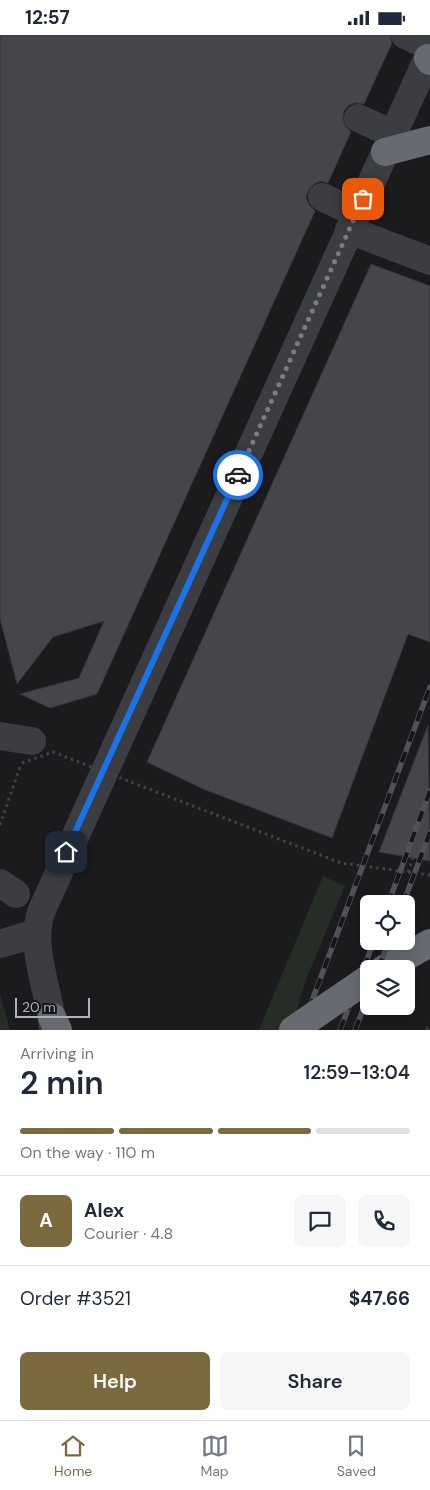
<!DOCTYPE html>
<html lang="en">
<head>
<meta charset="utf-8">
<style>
  :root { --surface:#fff; --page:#f6f6f7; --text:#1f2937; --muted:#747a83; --line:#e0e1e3; --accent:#7a6a3e }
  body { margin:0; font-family:"DM Sans",sans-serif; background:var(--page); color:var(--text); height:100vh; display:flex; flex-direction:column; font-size:19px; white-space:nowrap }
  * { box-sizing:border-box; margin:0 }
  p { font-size:16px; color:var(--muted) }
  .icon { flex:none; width:28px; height:28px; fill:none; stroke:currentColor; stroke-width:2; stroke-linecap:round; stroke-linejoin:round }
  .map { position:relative; height:995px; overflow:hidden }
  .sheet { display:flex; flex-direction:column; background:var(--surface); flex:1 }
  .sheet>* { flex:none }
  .tools { position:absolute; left:360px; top:860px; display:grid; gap:10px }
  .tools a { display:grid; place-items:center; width:55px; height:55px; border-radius:8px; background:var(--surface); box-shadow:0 2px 12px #0003; font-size:25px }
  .scale { position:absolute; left:15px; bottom:12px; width:75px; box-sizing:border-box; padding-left:5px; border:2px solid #aeb2bc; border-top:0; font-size:14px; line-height:18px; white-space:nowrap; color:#aeb2bc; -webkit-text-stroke:4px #161618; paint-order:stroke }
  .pin { position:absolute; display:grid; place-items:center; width:42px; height:42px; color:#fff; margin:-21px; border-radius:10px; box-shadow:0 2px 8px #0006 }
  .courier { position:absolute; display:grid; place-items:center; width:50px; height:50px; margin:-25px; border:4px solid #1a73e8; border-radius:50%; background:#fff; color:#222; box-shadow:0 1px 6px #0007 }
  .summary em { font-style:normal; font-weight:600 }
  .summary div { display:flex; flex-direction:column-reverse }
  .summary { display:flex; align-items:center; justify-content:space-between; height:85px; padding:0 20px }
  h1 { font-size:32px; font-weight:600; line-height:38px }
  .bar { display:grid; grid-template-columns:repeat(4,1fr); gap:8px 5px; align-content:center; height:60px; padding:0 20px }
  .bar i { height:6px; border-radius:4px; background:var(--line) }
  .bar .current { background:var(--accent) }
  .bar p { grid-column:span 4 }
  .line { display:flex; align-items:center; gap:12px; padding:0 20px; border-top:1px solid var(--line) }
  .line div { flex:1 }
  .round { display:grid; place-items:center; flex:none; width:52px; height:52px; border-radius:8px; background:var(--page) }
  .button { display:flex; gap:10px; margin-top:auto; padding:10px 20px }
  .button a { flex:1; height:58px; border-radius:8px; background:var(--accent); color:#fff; font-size:20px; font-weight:600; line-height:58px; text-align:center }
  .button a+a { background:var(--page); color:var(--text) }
  .status { display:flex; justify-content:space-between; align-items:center; height:35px; padding:0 25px; background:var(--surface); direction:ltr }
  .status svg { height:14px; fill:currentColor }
  .tab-bar { display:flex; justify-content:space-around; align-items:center; height:70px; border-top:1px solid var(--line); background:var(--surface); font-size:14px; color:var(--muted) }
  .tab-bar a { display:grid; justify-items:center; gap:2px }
  .tab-bar .current { color:var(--accent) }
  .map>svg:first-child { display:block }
  .green { fill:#252d26 }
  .building { fill:#45464a; stroke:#353539 }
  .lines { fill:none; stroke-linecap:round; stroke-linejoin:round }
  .path { stroke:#424349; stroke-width:3; stroke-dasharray:2.5 4; stroke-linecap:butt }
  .minor { stroke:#3c3d42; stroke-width:28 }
  .highway { stroke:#686a72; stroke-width:28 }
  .rail-casing { stroke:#515259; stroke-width:5.5 }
  .rail { stroke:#161618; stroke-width:4; stroke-dasharray:11; stroke-linecap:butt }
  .path-bridge { stroke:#424349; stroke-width:3; stroke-dasharray:2.5 4; stroke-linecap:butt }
  .highway-bridge { stroke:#686a72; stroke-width:28 }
  .done { stroke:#7b7d84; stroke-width:5; stroke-dasharray:0 9 }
  .route { stroke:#1a73e8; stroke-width:6 }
</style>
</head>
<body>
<div class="status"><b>12:57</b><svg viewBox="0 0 49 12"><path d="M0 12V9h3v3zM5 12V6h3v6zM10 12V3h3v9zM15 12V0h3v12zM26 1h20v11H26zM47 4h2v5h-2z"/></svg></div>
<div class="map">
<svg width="430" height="995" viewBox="0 0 430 995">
  <rect width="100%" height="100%" fill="#1b1b1d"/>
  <g class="green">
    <path d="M 323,841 L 345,851 L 305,947 L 291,995 L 259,995 Z"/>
    <path d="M 0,959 L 10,995 L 0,995 Z"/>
  </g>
  <g class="building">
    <path d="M 0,0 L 390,0 L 392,8 L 364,69 L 356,68 L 349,70 L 344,76 L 343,85 L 346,92 L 351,97 L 328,148 L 321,146 L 314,149 L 308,156 L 306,163 L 309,170 L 315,176 L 97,659 L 50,673 L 20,659 L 79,643 L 104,586 L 53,602 L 17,649 L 0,584 Z"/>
    <path d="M 371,229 L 430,251 L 430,607 L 408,599 L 332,803 L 203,754 L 147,727 Z"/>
    <path d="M 428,690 L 430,826 L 379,817 Z"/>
  </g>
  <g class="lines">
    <g class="path">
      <path d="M 0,790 L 21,729"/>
      <path d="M 408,837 L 413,823"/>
      <path d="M 427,995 L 430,989"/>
    </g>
    <g class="minor">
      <path d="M 405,0 L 430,12"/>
      <path d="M 358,83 L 393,99"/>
      <path d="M 322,162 L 356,178"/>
      <path d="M 349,195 L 430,226"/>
      <path d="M 0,701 L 32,706"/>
      <path d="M 0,848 L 16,859"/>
      <path d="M 0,909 L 36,898"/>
      <path d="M 53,995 C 50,955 29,916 41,877 L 430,18"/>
    </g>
    <g class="highway">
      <path d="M 428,23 L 430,26"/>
      <path d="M 385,117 L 430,105"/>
      <path d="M 384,934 L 430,908"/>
      <path d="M 52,982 L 58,995"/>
    </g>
    <defs>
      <g id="rail">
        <path d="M 388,869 L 430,756"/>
        <path d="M 403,869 L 430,797"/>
        <path d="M 378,934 L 389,906"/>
        <path d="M 301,995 L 430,652"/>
        <path d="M 340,995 L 374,906"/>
        <path d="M 355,995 L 369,959"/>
      </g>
    </defs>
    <use href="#rail" class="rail-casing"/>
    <use href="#rail" class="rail"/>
    <path class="path-bridge" d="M 22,728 L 53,717 L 341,828 L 430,840"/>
    <path class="highway-bridge" d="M 293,995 L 369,943"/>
  </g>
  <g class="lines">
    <path class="done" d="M 238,440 L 363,164"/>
    <path class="route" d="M 66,817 L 238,440"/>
  </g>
</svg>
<div class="tools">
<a><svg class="icon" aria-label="locate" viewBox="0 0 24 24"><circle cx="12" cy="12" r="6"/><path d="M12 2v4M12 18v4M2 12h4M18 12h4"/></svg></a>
<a><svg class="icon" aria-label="layers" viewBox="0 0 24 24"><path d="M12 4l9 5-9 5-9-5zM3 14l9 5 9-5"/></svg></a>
</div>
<div class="scale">20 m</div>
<div class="pin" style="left:363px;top:164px;background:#ea580c"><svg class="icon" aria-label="bag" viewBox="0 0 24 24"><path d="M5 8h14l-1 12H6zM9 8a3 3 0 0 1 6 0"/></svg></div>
<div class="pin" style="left:66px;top:817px;background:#1f2937"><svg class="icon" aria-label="home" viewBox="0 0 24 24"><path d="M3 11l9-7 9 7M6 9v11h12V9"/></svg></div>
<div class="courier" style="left:238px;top:440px"><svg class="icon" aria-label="car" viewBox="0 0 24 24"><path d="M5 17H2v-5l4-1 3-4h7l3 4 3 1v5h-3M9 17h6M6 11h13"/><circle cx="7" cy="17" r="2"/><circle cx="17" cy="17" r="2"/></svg></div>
</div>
<section class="sheet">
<div class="summary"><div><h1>2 min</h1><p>Arriving in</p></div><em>12:59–13:04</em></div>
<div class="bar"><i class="current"></i><i class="current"></i><i class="current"></i><i></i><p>On the way · 110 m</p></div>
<div class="line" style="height:90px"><b class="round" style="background:var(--accent);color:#fff">A</b><div><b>Alex</b><p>Courier · 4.8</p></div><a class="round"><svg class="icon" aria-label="chat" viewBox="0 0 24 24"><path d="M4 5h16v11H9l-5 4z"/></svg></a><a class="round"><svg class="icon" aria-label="phone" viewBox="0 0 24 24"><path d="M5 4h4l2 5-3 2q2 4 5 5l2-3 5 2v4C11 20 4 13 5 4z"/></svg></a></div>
<div class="line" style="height:65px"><div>Order #3521</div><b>$47.66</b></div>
<div class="button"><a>Help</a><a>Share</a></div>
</section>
<nav class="tab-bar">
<a class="current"><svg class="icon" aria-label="home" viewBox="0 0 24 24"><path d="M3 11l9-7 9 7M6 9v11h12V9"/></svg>Home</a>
<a><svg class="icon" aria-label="map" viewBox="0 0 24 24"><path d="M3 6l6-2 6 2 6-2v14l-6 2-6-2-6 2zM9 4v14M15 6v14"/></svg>Map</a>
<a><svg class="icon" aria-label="saved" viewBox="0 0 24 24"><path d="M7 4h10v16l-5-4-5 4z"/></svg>Saved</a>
</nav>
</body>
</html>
